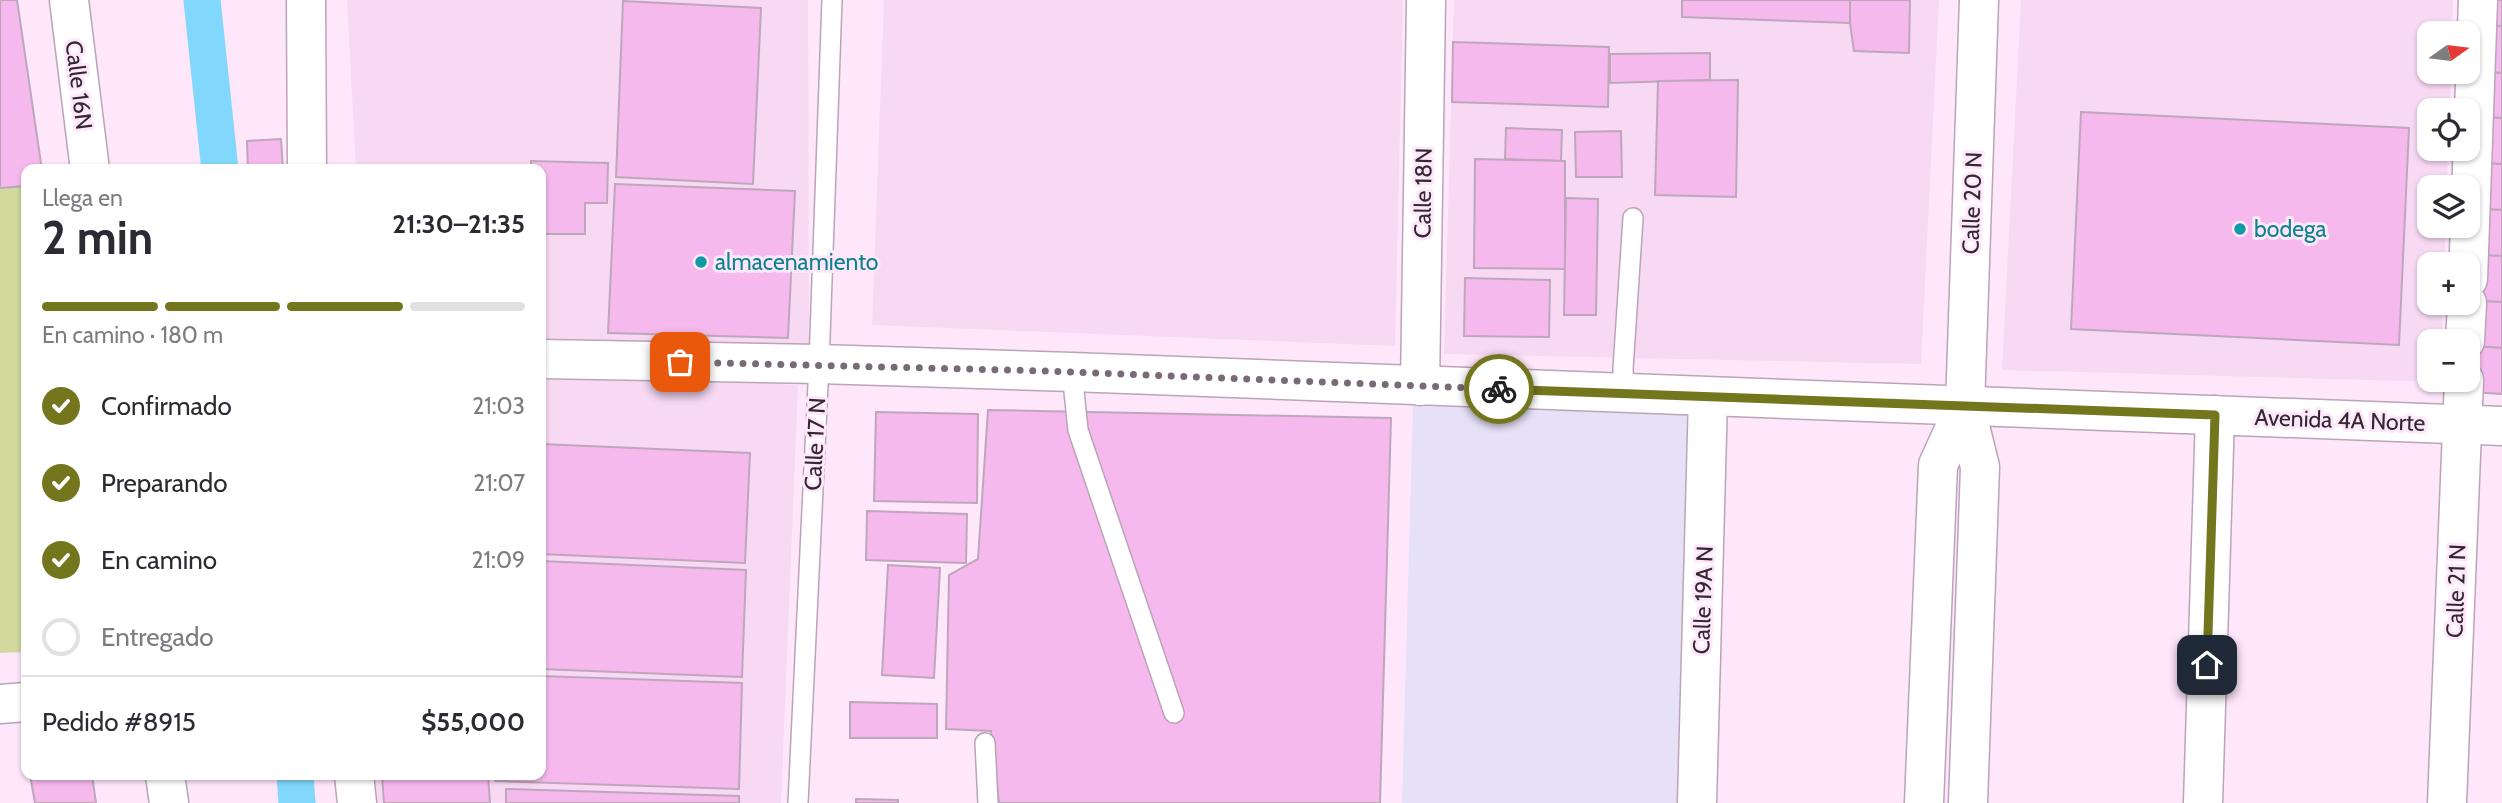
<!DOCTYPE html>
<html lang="es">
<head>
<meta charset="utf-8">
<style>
  :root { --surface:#fff; --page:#f7f7f7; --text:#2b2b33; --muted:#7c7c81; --line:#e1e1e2; --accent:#73761d }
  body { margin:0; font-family:Cabin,sans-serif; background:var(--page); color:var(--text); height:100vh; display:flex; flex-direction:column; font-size:26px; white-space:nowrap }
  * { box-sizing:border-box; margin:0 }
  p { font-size:23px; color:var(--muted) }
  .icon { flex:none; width:38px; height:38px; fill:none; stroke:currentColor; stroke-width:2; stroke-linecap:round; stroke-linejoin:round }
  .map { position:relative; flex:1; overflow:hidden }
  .sheet { position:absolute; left:21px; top:164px; width:525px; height:616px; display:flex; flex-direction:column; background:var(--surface); border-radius:14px; box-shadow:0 2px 5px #0004 }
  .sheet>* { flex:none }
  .needle { width:46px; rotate:76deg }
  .fabs { position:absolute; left:2417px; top:21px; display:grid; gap:14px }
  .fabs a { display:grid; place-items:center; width:63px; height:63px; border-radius:14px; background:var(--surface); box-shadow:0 2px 5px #0004; font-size:35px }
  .pin { position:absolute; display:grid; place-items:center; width:60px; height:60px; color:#fff; margin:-30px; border-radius:14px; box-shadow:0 4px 10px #0006 }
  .courier { position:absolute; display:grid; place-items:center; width:70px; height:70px; margin:-35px; border:5px solid #73761d; border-radius:50%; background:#fff; color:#222; box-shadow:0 2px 9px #0007 }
  .head em { font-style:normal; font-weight:700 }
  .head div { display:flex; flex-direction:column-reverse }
  .head { display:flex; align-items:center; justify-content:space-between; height:119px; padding:0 21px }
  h1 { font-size:46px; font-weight:700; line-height:52px }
  .bar { display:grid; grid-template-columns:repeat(4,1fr); gap:10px 7px; align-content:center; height:84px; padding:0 21px }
  .bar i { height:9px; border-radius:5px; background:var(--line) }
  .bar .current { background:var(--accent) }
  .bar p { grid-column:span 4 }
  .line { display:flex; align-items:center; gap:18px; padding:0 21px; border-top:2px solid var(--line) }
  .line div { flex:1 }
  ol { padding:0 21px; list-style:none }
  li { display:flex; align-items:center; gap:21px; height:77px }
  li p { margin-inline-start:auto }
  li .icon { padding:7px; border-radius:50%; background:var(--accent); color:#fff; stroke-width:4 }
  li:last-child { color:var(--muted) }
  li i { width:38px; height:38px; border:4px solid var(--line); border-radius:50% }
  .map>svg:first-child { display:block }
  .built { fill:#f7d9f4 }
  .education { fill:#e6e1f7 }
  .green { fill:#d2d99d }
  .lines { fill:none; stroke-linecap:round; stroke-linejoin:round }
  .canal { stroke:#82d7fd; stroke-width:37 }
  .building { fill:#f6b9ed; stroke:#bfa7bb; stroke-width:2 }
  .lane-casing { stroke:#bba4b9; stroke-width:22 }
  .street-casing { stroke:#bba4b9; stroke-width:41 }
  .lane { stroke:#fff; stroke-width:19 }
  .street { stroke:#fff; stroke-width:38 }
  .done { stroke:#796a77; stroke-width:7; stroke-dasharray:0 12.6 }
  .route { stroke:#73761d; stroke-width:9 }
  .culture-dot { fill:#0f9aa8; stroke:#fee6fb; stroke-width:2.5 }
  .labels { text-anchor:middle; stroke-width:6; stroke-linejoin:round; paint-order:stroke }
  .street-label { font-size:23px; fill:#312830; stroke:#fee6fb }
  .culture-label { font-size:23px; fill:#0d838f; stroke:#fee6fb; text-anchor:start }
</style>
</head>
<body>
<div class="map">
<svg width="2502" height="803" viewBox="0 0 2502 803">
  <rect width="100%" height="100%" fill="#fee6fb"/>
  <g class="built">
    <path d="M 347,0 L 808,0 L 809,354 L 541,342 L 541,170 L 356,170 Z"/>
    <path d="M 884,0 L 1403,0 L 1395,346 L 872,325 Z"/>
    <path d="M 1454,0 L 1939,0 L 1921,364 L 1444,354 Z"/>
    <path d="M 2021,0 L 2453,0 L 2452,33 L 2429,33 L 2429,72 L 2451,72 L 2450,110 L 2429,110 L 2429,149 L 2448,149 L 2447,187 L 2429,187 L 2429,226 L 2446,226 L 2444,264 L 2429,264 L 2429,303 L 2443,303 L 2442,341 L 2429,341 L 2429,380 L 2441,380 L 2440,382 L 2002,370 Z"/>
    <path d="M 541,372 L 798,385 L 781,803 L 371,803 L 368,775 L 541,775 Z"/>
  </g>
  <path class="education" d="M 1413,406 L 1704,415 L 1694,803 L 1402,803 Z"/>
  <path class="green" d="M 0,0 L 17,0 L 42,170 L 26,170 L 26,652 L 0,653 Z"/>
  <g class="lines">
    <g class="canal">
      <path d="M 202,0 L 220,170"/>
      <path d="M 295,775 L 297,803"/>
    </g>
  </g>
  <g class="building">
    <path d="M 0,0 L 17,0 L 42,170 L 26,170 L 26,186 L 0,188 Z"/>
    <path d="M 1682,0 L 1850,0 L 1850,23 L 1682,17 Z"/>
    <path d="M 1850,0 L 1910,0 L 1909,53 L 1854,51 L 1850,23 Z"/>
    <path d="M 2487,0 L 2502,0 L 2502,26 L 2485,26 Z"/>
    <path d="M 623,1 L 761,8 L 753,184 L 616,177 Z"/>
    <path d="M 2485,26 L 2502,26 L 2502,73 L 2483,72 Z"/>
    <path d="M 1453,42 L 1609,47 L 1608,107 L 1452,102 Z"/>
    <path d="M 1710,53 L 1710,80 L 1610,83 L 1610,54 Z"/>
    <path d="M 2483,72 L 2502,73 L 2502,118 L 2481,117 Z"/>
    <path d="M 1738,80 L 1736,197 L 1655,195 L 1658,81 Z"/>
    <path d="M 2081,112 L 2409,128 L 2399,345 L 2071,329 Z"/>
    <path d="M 2481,117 L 2502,118 L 2502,164 L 2480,163 Z"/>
    <path d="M 1506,128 L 1562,130 L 1561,161 L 1505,159 Z"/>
    <path d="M 1621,131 L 1622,177 L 1576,177 L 1575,132 Z"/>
    <path d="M 281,139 L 283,170 L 248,170 L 247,141 Z"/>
    <path d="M 1475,159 L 1565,161 L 1565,269 L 1474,268 Z"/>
    <path d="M 531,161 L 608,163 L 607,203 L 585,203 L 585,234 L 541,234 L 541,170 L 531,170 Z"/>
    <path d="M 2480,163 L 2502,164 L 2502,210 L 2478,209 Z"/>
    <path d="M 615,184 L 795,191 L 788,338 L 608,333 Z"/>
    <path d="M 1566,198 L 1598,199 L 1596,315 L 1564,315 Z"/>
    <path d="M 2478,209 L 2502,210 L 2502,256 L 2476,255 Z"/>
    <path d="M 2476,255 L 2502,256 L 2502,302 L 2474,301 Z"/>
    <path d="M 1465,278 L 1550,280 L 1549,337 L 1464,336 Z"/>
    <path d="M 2474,301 L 2502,302 L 2502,348 L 2472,346 Z"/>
    <path d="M 2472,346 L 2502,348 L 2502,394 L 2470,392 Z"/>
    <path d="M 988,410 L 1391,418 L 1380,803 L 999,803 L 991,731 L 946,729 L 949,575 L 978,559 Z"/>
    <path d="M 876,412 L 978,414 L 977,503 L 874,501 Z"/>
    <path d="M 541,444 L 750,453 L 745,563 L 541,554 Z"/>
    <path d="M 867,511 L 967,514 L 966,563 L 866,560 Z"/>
    <path d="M 541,561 L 746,570 L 742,677 L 541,669 Z"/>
    <path d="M 888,565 L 940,568 L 934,678 L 882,675 Z"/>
    <path d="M 541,676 L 742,683 L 739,789 L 495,781 L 495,775 L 541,775 Z"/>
    <path d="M 850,702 L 937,704 L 937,738 L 850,738 Z"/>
    <path d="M 30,775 L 92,775 L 96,803 L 35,803 Z"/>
    <path d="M 382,775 L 488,775 L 490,803 L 384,803 Z"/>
    <path d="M 506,789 L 739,796 L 739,803 L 506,803 Z"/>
    <path d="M 856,799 L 898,800 L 898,803 L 856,803 Z"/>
  </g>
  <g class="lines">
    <defs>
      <g id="lane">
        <path d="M 1072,372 L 1078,430 L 1174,713"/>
        <path d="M 1624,394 L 1623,369 L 1633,218"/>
        <path d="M 985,743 L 988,803"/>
        <path d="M 798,803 L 819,364 L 832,0"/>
      </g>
      <g id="street">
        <path d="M 69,0 L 90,170"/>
        <path d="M 306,0 L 307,170"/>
        <path d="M 2468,279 L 2478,0"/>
        <path d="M 2465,341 L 2467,303"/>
        <path d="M 541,359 L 819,364 L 1072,372 L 2502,426"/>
        <path d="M 1420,386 L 1426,0"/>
        <path d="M 0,704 L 26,702"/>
        <path d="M 165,775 L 169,803"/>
        <path d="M 354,775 L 357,803"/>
        <path d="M 1697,803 L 1708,397"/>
        <path d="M 1924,803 L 1938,465 L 1965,406"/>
        <path d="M 1968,803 L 1980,467 L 1965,406 L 1979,0"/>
        <path d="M 2203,803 L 2215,415"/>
        <path d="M 2447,803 L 2464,380"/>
      </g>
    </defs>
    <use href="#lane" class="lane-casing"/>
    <use href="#street" class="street-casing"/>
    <use href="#lane" class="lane"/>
    <use href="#street" class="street"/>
  </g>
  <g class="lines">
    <path class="done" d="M 680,362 L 1047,371 L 1499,389"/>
    <path class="route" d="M 1499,389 L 2215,415 L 2207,665"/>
  </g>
  <g class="culture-dot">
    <circle cx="2240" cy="229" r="7"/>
    <circle cx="701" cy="262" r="7"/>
  </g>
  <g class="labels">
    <g class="street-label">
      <text transform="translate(79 85) rotate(83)" y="8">Calle 16N</text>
      <text transform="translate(1423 193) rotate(-89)" y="8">Calle 18N</text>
      <text transform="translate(1972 203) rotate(-88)" y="8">Calle 20 N</text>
      <text transform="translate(2340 420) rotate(2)" y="8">Avenida 4A Norte</text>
      <text transform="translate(815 444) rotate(-87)" y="8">Calle 17 N</text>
      <text transform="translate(2456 591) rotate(-88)" y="8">Calle 21 N</text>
      <text transform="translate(1703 600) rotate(-88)" y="8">Calle 19A N</text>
    </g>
    <g class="culture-label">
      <text x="2254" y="237">bodega</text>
      <text x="715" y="270">almacenamiento</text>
    </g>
  </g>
</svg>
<div class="fabs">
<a><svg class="needle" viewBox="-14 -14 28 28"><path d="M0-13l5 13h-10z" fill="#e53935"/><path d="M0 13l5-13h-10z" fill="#7c7c81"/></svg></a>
<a><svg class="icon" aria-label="locate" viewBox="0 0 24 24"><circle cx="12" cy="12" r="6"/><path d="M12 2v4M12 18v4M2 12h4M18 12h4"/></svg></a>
<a><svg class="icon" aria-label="layers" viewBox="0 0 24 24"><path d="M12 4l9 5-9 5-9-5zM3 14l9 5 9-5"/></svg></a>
<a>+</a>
<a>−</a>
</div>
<div class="pin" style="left:680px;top:362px;background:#ea580c"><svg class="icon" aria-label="bag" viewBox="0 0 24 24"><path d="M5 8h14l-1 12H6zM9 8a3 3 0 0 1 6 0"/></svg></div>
<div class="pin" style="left:2207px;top:665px;background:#1f2937"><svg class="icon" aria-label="home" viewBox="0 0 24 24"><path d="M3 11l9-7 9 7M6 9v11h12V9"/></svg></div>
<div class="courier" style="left:1499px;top:389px"><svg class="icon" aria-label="bike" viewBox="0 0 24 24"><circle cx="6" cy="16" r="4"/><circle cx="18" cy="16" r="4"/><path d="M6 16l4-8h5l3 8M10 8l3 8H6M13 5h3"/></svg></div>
<section class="sheet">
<div class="head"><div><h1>2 min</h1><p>Llega en</p></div><em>21:30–21:35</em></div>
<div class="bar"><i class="current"></i><i class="current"></i><i class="current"></i><i></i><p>En camino · 180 m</p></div>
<ol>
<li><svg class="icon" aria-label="check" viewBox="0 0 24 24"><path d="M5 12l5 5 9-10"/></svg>Confirmado<p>21:03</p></li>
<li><svg class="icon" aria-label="check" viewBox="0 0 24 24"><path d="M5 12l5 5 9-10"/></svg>Preparando<p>21:07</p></li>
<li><svg class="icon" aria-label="check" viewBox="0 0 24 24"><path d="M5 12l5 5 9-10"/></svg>En camino<p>21:09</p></li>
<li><i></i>Entregado</li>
</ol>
<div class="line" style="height:91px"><div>Pedido #8915</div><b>$55,000</b></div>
</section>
</div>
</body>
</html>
